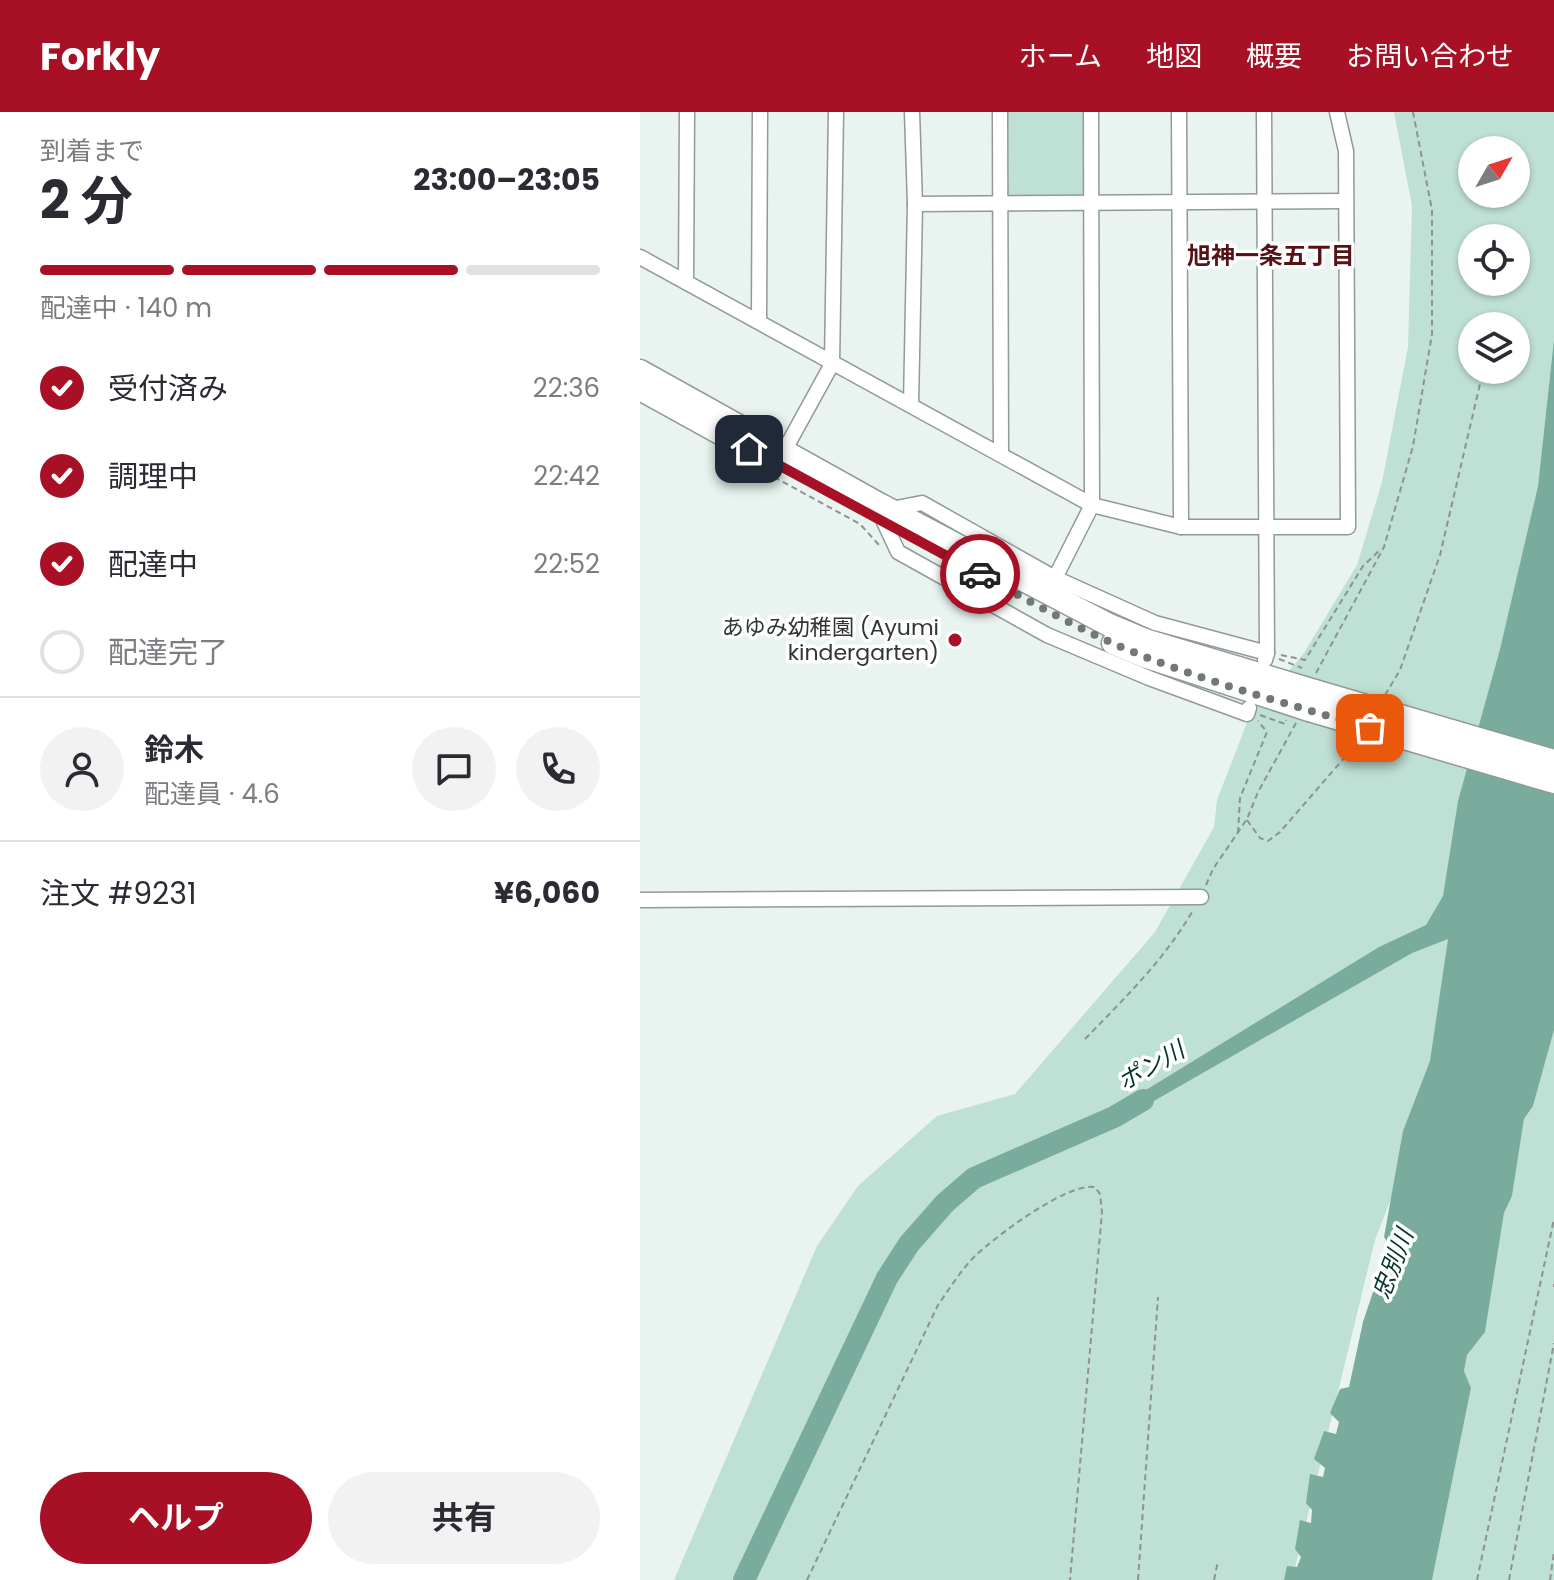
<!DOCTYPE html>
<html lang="ja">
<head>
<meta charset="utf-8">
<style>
  :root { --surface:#fff; --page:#f2f2f3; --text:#2b2b33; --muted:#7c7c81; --line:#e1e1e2; --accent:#a71025 }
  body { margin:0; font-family:Poppins,"Noto Sans JP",sans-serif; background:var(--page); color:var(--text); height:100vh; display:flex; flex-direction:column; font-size:30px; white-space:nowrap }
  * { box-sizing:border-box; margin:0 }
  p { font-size:26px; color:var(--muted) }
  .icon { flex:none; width:44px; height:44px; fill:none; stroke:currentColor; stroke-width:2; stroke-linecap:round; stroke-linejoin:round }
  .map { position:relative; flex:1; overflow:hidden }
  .drawer { display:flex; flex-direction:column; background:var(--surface); width:640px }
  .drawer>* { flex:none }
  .needle { width:52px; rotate:51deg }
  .controls { position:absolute; left:818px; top:24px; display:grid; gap:16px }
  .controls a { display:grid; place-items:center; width:72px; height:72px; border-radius:50%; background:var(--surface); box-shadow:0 2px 6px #0004; font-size:40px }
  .pin { position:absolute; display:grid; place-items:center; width:68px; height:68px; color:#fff; margin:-34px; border-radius:16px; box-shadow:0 4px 12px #0006 }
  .courier { position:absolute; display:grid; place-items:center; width:80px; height:80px; margin:-40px; border:6px solid #a71025; border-radius:50%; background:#fff; color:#222; box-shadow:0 2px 10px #0007 }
  .summary em { font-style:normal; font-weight:700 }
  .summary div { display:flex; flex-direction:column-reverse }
  .summary { display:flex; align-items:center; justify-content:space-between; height:136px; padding:0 40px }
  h1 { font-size:52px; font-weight:700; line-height:60px }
  .bar { display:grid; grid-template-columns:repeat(4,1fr); gap:12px 8px; align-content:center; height:96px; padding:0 40px }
  .bar i { height:10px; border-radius:6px; background:var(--line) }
  .bar .current { background:var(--accent) }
  .bar p { grid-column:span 4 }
  .line { display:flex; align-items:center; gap:20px; padding:0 40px; border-top:2px solid var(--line) }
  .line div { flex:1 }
  .round { display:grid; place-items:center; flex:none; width:84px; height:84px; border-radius:42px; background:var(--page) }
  ol { padding:0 40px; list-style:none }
  li { display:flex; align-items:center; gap:24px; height:88px }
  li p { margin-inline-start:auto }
  li .icon { padding:8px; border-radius:50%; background:var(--accent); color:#fff; stroke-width:4 }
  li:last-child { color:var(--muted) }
  li i { width:44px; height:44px; border:4px solid var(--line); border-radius:50% }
  .button { display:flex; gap:16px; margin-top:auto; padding:16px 40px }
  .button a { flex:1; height:92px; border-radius:48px; background:var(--accent); color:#fff; font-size:32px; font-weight:700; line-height:92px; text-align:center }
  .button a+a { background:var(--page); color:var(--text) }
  header { display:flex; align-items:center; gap:48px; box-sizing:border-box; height:112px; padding:0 40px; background:var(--accent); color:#fff }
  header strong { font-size:38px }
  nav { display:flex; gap:44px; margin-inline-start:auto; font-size:28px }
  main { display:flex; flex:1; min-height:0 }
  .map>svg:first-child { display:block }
  .green { fill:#bfe0d4; fill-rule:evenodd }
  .water { fill:#79ac9c }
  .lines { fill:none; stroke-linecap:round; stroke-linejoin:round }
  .river { stroke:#79ac9c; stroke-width:22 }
  .minor-casing { stroke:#909a96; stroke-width:17 }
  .primary-casing { stroke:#909a96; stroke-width:25 }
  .path { stroke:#8c9391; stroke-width:2; stroke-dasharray:6 4; stroke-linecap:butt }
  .minor { stroke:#fff; stroke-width:14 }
  .primary { stroke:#fff; stroke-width:22 }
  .primary-bridge-casing { stroke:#909a96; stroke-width:25; stroke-linecap:butt }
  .primary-bridge { stroke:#fff; stroke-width:22 }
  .done { stroke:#717876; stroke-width:8; stroke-dasharray:0 14.4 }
  .route { stroke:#a71025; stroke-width:10 }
  .poi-dot { fill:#a71025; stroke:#fff; stroke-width:3 }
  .labels { text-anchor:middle; stroke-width:7; stroke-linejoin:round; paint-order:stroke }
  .poi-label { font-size:22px; fill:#313534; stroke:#fff; text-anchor:end }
  .neighbourhood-label { font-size:24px; font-weight:bold; fill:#571216; stroke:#fff }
  .water-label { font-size:24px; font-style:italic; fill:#05352a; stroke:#fff }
</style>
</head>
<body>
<header>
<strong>Forkly</strong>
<nav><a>ホーム</a><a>地図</a><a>概要</a><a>お問い合わせ</a></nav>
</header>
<main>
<section class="drawer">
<div class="summary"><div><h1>2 分</h1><p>到着まで</p></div><em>23:00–23:05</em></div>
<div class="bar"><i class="current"></i><i class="current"></i><i class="current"></i><i></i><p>配達中 · 140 m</p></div>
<ol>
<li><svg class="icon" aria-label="check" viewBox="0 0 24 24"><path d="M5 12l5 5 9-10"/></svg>受付済み<p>22:36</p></li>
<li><svg class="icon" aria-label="check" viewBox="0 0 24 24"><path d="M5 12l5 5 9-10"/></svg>調理中<p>22:42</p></li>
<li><svg class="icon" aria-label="check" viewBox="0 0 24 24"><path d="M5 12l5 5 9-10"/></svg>配達中<p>22:52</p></li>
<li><i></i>配達完了</li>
</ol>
<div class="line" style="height:144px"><a class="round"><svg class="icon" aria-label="person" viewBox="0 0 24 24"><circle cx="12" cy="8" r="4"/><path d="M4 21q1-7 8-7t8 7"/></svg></a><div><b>鈴木</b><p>配達員 · 4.6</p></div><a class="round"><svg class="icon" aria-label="chat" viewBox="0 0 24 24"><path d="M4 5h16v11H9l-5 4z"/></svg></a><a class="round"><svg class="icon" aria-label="phone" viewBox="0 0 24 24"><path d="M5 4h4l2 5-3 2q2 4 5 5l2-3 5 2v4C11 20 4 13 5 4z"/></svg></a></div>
<div class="line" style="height:104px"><div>注文 #9231</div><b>¥6,060</b></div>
<div class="button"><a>ヘルプ</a><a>共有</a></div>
</section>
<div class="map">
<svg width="914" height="1468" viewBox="0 0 914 1468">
  <rect width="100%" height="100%" fill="#e9f4f0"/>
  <g class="green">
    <path d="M 360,0 L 451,0 L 452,92 L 362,92 Z"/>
    <path d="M 754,0 L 914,0 L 914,227 L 898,374 L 860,537 L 833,635 L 816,918 L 735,1128 L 652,1468 L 34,1468 L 177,1134 L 218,1074 L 297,1004 L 375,982 L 515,820 L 574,715 L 577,688 L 608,608 L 664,541 L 717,453 L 742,370 L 768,235 L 772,94 ZM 832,38 L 876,38 L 876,82 L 832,82 ZM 832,126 L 876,126 L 876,170 L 832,170 ZM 832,214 L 876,214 L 876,258 L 832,258 Z"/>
    <path d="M 914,918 L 914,1468 L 792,1468 L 831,1276 L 824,1259 L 827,1242 L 845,1220 L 864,1101 L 872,1084 L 884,1007 L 893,994 Z"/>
  </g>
  <path class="water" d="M 914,227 L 914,918 L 893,994 L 884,1007 L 872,1084 L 864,1101 L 845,1220 L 827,1243 L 824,1259 L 831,1276 L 792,1468 L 644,1468 L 647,1454 L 657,1455 L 661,1445 L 655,1437 L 660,1408 L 671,1411 L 672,1398 L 666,1391 L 670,1362 L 683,1365 L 685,1356 L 674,1347 L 684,1319 L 696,1322 L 699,1310 L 690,1301 L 700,1277 L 709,1275 L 723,1210 L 749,1132 L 744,1125 L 763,1019 L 790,949 L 808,827 L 772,841 L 479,1009 L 475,997 L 739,835 L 786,813 L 803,784 L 818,689 L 860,537 L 898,374 Z"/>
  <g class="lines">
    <path class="river" d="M 104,1468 L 247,1166 L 269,1132 L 305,1091 L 334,1066 L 474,1005 L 503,988"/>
    <defs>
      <g id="minor">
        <path d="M 360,0 L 361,343"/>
        <path d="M 539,0 L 541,415"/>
        <path d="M 624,0 L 627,541"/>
        <path d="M 275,92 L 705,89"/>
        <path d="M 0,145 L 452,393 L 541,415 L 708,415 L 706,39 L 697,0"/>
        <path d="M 46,170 L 47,0"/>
        <path d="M 119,209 L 120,0"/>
        <path d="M 271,293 L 275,92 L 272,0"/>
        <path d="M 137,352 L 192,252 L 196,0"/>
        <path d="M 415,466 L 452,393 L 451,0"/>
        <path d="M 609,596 L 607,602 L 509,566 L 407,523 L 258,440 L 244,410 L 251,397 L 282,391 L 415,466 L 515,511 L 627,541 L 625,548"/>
        <path d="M 0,788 L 561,785"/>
      </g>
      <g id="primary">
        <path d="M 0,259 L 239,392 L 469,513 L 505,528 L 675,579"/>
        <path d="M 0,277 L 118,342"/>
        <path d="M 473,531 L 504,544 L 669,598"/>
      </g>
    </defs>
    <use href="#minor" class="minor-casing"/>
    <use href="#primary" class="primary-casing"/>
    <g class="path">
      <path d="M 134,365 L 220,412 L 239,433"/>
      <path d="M 641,543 L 665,548 L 723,454 L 740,438"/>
      <path d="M 639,547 L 662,556"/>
      <path d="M 676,561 L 744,435 L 773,334 L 792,222 L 792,98 L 773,0"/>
      <path d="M 745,583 L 760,558 L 800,443 L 840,272"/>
      <path d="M 620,603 L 645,612 L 646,608"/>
      <path d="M 607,708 L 620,726 L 628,729 L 640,720 L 718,630"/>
      <path d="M 598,721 L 600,686 L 627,620 L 618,609"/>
      <path d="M 566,773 L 573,757 L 607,707 L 618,680 L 656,611"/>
      <path d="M 445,927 C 484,887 524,848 552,800"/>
      <path d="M 914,1172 L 914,1175"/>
      <path d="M 167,1468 L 298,1193 C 310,1176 321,1158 336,1143 C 358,1123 426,1071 455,1075 L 460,1082 L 462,1100 L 430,1468"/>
      <path d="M 498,1468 L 518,1185"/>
      <path d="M 574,1468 L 578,1449"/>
      <path d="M 837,1468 L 914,1107"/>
      <path d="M 869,1468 L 914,1231"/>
      <path d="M 910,1468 L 914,1440"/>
    </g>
    <use href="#minor" class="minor"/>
    <use href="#primary" class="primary"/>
    <defs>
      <g id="primary-bridge">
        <path d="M 675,579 L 914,649"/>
        <path d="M 669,598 L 914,670"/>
      </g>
    </defs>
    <use href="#primary-bridge" class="primary-bridge-casing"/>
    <use href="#primary-bridge" class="primary-bridge"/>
  </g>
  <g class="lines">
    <path class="done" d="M 340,462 C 393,491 447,522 503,544 C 577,573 655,594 730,616"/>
    <path class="route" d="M 109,337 L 340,462"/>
  </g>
  <circle class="poi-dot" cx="315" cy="528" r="8"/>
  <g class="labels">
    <g class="poi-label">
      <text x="299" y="523">あゆみ幼稚園 (Ayumi<tspan x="299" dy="25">kindergarten)</tspan></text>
    </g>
    <g class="neighbourhood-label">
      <text x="631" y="152">旭神一条五丁目</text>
    </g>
    <g class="water-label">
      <text transform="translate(511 954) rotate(-30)" y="8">ポン川</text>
      <text transform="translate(753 1152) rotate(-69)" y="8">忠別川</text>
    </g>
  </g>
</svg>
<div class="controls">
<a><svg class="needle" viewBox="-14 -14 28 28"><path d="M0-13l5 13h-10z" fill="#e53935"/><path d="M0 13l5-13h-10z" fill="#7c7c81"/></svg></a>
<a><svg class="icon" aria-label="locate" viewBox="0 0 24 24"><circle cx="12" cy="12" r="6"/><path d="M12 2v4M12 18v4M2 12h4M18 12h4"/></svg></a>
<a><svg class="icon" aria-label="layers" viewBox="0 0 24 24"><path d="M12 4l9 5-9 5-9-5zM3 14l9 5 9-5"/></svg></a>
</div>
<div class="pin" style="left:730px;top:616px;background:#ea580c"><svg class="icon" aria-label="bag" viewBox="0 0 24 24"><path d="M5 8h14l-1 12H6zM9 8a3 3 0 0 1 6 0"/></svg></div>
<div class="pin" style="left:109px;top:337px;background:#1f2937"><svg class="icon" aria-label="home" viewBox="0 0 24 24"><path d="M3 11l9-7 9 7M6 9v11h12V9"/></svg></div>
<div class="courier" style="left:340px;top:462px"><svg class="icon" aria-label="car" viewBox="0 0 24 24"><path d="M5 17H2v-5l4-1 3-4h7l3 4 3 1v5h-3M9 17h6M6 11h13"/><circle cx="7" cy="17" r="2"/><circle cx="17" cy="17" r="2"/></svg></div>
</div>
</main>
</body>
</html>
